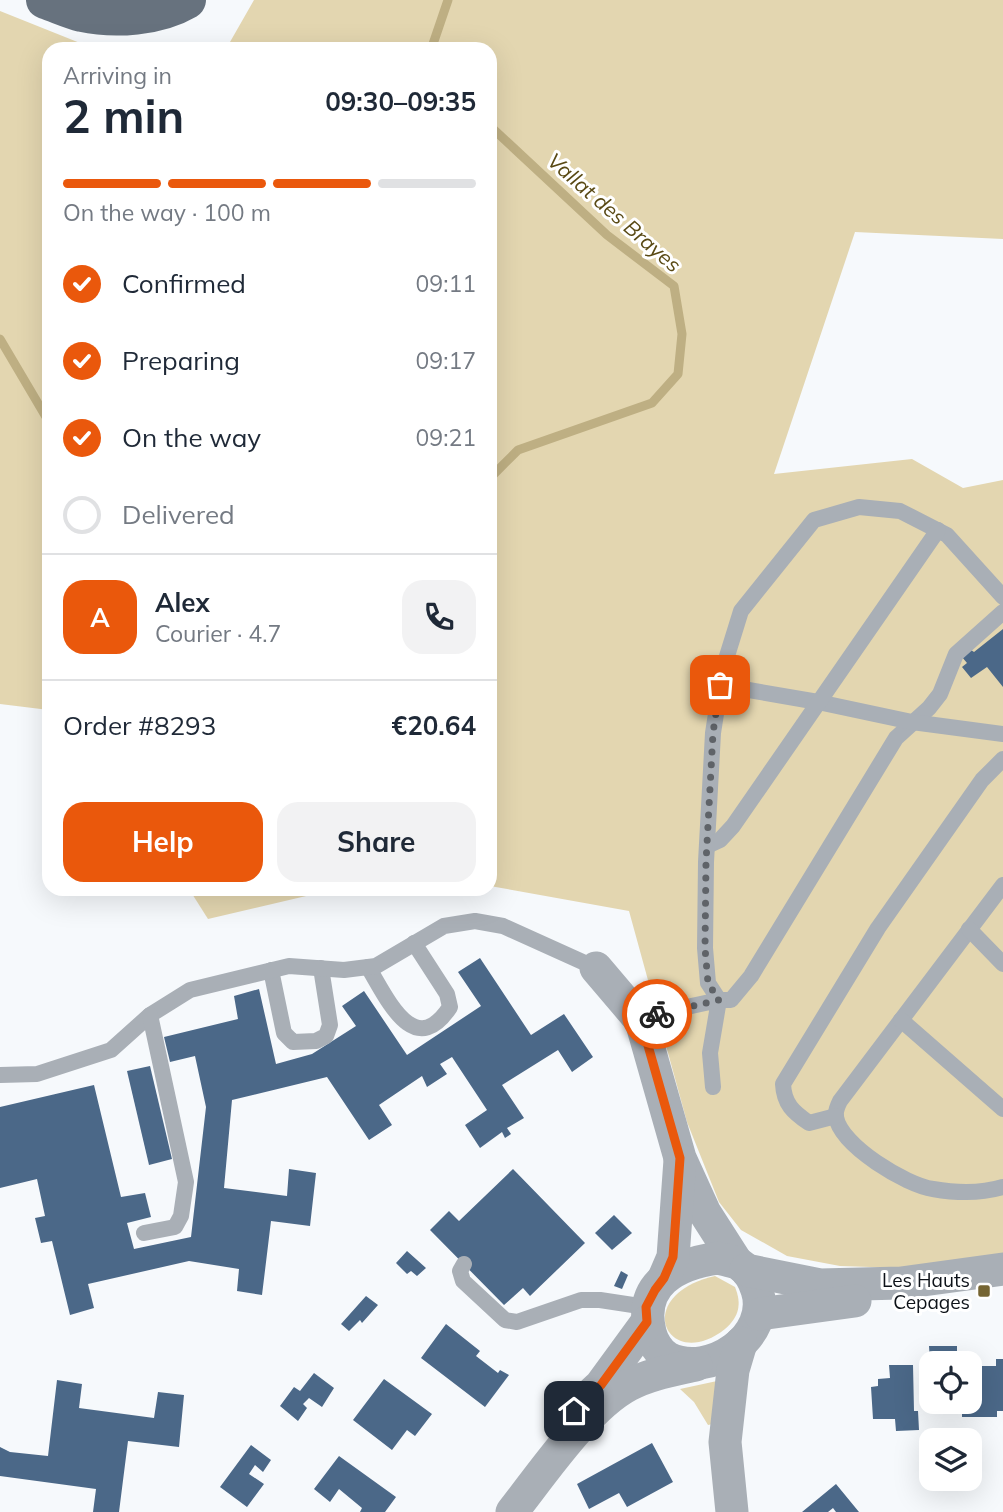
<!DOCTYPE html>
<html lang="en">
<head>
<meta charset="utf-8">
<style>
  :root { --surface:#fff; --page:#f2f2f3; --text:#1f2937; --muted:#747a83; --line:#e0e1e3; --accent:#ea580c }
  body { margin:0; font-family:Mulish,sans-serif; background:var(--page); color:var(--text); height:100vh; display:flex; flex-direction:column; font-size:26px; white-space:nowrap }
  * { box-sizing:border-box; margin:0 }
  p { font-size:23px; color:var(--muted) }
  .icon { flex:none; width:38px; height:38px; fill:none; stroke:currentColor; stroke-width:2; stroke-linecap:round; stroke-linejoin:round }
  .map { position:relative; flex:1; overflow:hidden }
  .details { position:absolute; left:42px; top:42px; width:455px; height:854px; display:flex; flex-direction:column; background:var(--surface); border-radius:21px; box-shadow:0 7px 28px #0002 }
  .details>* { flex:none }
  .buttons { position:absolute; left:919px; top:1351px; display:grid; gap:14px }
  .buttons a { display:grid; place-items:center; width:63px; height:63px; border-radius:14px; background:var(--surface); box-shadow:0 7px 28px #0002; font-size:35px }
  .pin { position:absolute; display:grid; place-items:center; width:60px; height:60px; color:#fff; margin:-30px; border-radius:14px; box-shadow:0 4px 10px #0006 }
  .courier { position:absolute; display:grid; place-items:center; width:70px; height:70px; margin:-35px; border:5px solid #ea580c; border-radius:50%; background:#fff; color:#222; box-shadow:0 2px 9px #0007 }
  .headline em { font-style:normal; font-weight:700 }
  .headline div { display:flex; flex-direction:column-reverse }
  .headline { display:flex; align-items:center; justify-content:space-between; height:119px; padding:0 21px }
  h1 { font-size:46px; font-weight:700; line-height:52px }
  .bar { display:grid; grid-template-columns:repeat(4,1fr); gap:10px 7px; align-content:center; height:84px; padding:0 21px }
  .bar i { height:9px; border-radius:5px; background:var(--line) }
  .bar .active { background:var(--accent) }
  .bar p { grid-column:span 4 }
  .line { display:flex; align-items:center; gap:18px; padding:0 21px; border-top:2px solid var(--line) }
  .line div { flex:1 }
  .round { display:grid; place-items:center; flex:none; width:74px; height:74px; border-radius:21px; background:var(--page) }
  ol { padding:0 21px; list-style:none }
  li { display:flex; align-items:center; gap:21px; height:77px }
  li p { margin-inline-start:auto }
  li .icon { padding:7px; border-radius:50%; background:var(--accent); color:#fff; stroke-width:4 }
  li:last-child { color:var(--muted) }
  li i { width:38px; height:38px; border:4px solid var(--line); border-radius:50% }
  .button { display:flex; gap:14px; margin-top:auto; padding:14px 21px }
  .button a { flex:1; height:80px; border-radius:21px; background:var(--accent); color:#fff; font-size:28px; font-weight:700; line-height:80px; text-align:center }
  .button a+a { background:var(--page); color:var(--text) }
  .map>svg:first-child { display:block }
  .green { fill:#e3d6b0 }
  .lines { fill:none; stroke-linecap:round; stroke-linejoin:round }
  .stream { stroke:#beaf83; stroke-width:9 }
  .building { fill:#4b6888 }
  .lane { stroke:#a9afb6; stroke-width:16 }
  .street { stroke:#a9afb6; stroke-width:33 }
  .primary { stroke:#67727e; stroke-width:38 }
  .done { stroke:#5f6368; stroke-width:7; stroke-dasharray:0 12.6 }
  .route { stroke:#ea580c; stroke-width:9 }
  .poi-dot { fill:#756533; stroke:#fff; stroke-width:2.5 }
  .labels { text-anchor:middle; stroke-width:6; stroke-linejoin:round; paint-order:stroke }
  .poi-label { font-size:19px; fill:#0d1218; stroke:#fff; text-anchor:end }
  .water-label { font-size:21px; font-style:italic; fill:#594914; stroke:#fff }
</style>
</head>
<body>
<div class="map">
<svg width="1003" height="1512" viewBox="0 0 1003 1512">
  <rect width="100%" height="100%" fill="#f6f9fc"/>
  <g class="green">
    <path d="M 254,0 L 1003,0 L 1003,239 L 855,232 L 774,474 L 912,459 L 963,488 L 1003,480 L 1003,1255 L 901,1268 L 840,1266 L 787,1256 L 741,1230 L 719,1202 L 687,1122 L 629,911 L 490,886 L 490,49 L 214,49 L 230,42 Z"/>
    <path d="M 0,11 L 95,49 L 49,49 L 49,710 L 0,704 Z"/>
    <path d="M 189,889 L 336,889 L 208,919 Z"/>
    <path d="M 715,1276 L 735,1287 C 742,1304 739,1317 725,1329 C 668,1374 629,1296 715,1276 Z"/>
    <path d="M 717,1381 L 713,1424 L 708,1425 L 694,1402 L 680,1389 Z"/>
  </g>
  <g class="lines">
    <g class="stream">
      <path d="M 436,49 L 433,44 L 448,0"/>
      <path d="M 490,126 L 607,235 L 674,286 L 682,334 L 678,374 L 652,403 L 518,450 L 490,478"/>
      <path d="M 0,339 L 49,422"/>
    </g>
  </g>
  <g class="building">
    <path d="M 1003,629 L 1003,687 L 987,667 L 971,678 L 962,667 L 967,663 L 962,657 L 971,650 L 974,652 Z"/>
    <path d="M 480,958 L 531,1035 L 564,1014 L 593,1057 L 572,1072 L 558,1050 L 502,1085 L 524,1118 L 507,1128 L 511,1134 L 505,1138 L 502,1132 L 480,1148 L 465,1125 L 487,1110 L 452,1057 L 440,1064 L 447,1074 L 427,1087 L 422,1076 L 379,1105 L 392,1125 L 369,1140 L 327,1077 L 232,1100 L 224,1188 L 287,1196 L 289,1169 L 316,1173 L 310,1226 L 271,1221 L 262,1295 L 237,1291 L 239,1269 L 189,1261 L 88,1284 L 94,1308 L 70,1315 L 52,1241 L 41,1243 L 35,1218 L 45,1216 L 37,1179 L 0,1188 L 0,1107 L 94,1085 L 121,1197 L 145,1193 L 151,1217 L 127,1223 L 134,1249 L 191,1237 L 206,1107 L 195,1056 L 170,1062 L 164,1037 L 238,1019 L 234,996 L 259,989 L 276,1064 L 312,1054 L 356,1026 L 342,1006 L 364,991 L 407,1055 L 481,1006 L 458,972 Z"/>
    <path d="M 150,1066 L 172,1159 L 149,1165 L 127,1071 Z"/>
    <path d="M 513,1169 L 585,1243 L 530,1296 L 523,1288 L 504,1305 L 430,1230 L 449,1211 L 459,1221 Z"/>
    <path d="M 614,1215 L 632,1233 L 612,1250 L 595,1233 Z"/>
    <path d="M 407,1251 L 426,1268 L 417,1276 L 411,1271 L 407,1274 L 396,1263 Z"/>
    <path d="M 621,1271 L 628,1275 L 622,1289 L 614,1286 Z"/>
    <path d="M 366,1296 L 378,1305 L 362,1323 L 360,1320 L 349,1331 L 341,1324 Z"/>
    <path d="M 446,1324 L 480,1351 L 476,1356 L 498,1373 L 500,1370 L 509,1375 L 485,1407 L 421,1358 Z"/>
    <path d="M 929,1346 L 957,1346 L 957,1363 L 930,1363 Z"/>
    <path d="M 996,1359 L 1003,1359 L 1003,1411 L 997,1411 L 997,1417 L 962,1417 L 962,1402 L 970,1402 L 970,1366 L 996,1366 Z"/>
    <path d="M 889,1365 L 913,1365 L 914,1411 L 918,1411 L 919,1430 L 896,1431 L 895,1419 L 873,1419 L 871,1387 L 878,1386 L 878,1379 L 890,1378 Z"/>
    <path d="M 314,1373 L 334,1388 L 322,1407 L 309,1398 L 303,1404 L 307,1408 L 298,1421 L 280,1406 L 294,1387 L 300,1391 Z"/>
    <path d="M 384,1379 L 432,1414 L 415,1436 L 407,1430 L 392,1450 L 353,1420 Z"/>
    <path d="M 57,1380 L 82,1384 L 79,1408 L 154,1418 L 158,1392 L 184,1395 L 179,1447 L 128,1441 L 119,1512 L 93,1512 L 96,1489 L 0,1476 L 0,1447 L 10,1452 L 48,1456 Z"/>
    <path d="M 652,1443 L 673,1482 L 627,1507 L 619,1493 L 589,1509 L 577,1484 Z"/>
    <path d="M 251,1445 L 271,1460 L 263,1472 L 255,1465 L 249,1474 L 264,1484 L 247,1507 L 220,1487 Z"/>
    <path d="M 339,1456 L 396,1497 L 385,1512 L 360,1512 L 362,1508 L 339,1489 L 330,1502 L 314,1489 Z"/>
    <path d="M 836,1484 L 859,1512 L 836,1512 L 833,1508 L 828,1512 L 802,1512 Z"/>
  </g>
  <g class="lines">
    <g class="lane">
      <path d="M 1003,597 L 947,535 L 900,511 L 859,507 L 814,520 L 741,611 L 723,669 L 713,733 L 706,862 L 705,948 L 708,983 L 719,1000 L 731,1000 L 751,976 L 896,738 L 929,708 L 940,694 L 956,654 L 1003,612"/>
      <path d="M 720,685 L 818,702 L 912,722 L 1003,734"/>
      <path d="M 707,846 L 720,840 L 733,826 L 938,530"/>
      <path d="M 1003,885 L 840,1101 C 838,1105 835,1112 836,1117 C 841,1146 906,1185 933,1189 C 956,1193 980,1194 1003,1187"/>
      <path d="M 969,929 L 1003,964"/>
      <path d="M 368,967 C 386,996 414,1062 450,1007 L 447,994 L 414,943"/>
      <path d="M 271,970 L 284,1033 L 293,1042 L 316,1041 L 326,1036 L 330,1025 L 321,968"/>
      <path d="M 901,1020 L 1003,1109"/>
      <path d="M 641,1021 L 659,1013 L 719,1000 L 710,1053 L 713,1087"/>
      <path d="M 0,1075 L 37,1074 L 111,1050 L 150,1015 L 190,990 L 289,966 L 344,970 L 376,966 L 444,926 L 475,921 L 503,926 L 596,968"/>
      <path d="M 836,1116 L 809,1123 C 793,1112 784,1104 783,1084 L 878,928 L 982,780 L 1003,759"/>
      <path d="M 144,1233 L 175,1227 L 181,1216 L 186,1182 L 150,1015"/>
      <path d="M 464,1264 L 460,1271 L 463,1281 L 505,1320 L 517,1322 L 581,1300 L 600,1300 L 646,1307"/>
    </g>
    <g class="street">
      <path d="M 596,968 L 641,1021 L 680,1158 L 705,1213 L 737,1263"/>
      <path d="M 718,1258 C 725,1260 732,1261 739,1264 C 748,1270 754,1280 757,1290 C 772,1336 710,1379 668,1358 C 659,1353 652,1341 650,1332 C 638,1284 676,1264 718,1258 Z"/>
      <path d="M 746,1270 L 820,1285 L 901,1283 L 1003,1269"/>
      <path d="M 664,1278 L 673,1257 L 680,1160"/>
      <path d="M 760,1314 L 855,1301"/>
      <path d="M 586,1399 L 601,1385 L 647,1322"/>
      <path d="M 512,1512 C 542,1474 587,1407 629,1385 C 649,1374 674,1370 696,1365"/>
      <path d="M 732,1512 L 725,1442 L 733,1370 L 741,1343"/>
    </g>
    <path class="primary" d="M 45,0 C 57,4 70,10 82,13 C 115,20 158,17 187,0"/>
  </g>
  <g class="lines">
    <path class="done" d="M 657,1014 L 719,1000 L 708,983 L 705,948 L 706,862 L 713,733 L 720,685"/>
    <path class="route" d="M 574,1411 L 601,1385 L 647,1322 L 646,1307 L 655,1290 L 664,1278 L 673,1257 L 680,1158 L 641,1021 L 657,1014"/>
  </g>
  <rect class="poi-dot" x="977" y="1284" width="14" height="14" rx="3.5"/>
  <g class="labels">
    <g class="poi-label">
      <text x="970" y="1287">Les Hauts<tspan x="970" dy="22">Cepages</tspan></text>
    </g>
    <g class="water-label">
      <text transform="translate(614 213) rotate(41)" y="7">Vallat des Brayes</text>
    </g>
  </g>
</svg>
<div class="buttons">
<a><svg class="icon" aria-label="locate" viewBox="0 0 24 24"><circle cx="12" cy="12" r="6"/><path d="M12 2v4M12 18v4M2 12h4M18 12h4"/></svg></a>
<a><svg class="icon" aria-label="layers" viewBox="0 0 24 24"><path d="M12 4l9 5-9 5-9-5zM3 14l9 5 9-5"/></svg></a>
</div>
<div class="pin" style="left:720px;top:685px;background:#ea580c"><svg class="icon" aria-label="bag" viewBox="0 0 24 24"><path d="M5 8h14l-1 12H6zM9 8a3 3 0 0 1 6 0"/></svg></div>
<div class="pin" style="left:574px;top:1411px;background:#1f2937"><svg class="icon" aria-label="home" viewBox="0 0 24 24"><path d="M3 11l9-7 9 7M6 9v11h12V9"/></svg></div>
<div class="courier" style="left:657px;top:1014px"><svg class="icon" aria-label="bike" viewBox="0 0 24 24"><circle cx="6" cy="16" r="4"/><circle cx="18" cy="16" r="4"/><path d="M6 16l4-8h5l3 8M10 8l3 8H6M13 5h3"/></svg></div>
<section class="details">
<div class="headline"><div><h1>2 min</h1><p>Arriving in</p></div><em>09:30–09:35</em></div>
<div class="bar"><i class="active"></i><i class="active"></i><i class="active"></i><i></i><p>On the way · 100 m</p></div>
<ol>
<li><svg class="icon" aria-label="check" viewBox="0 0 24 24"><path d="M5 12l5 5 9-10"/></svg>Confirmed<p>09:11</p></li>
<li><svg class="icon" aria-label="check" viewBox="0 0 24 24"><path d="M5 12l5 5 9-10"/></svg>Preparing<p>09:17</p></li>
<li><svg class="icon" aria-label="check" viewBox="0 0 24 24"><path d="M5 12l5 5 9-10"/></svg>On the way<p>09:21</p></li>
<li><i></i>Delivered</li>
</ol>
<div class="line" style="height:126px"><b class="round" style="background:var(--accent);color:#fff">A</b><div><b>Alex</b><p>Courier · 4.7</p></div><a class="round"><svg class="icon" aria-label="phone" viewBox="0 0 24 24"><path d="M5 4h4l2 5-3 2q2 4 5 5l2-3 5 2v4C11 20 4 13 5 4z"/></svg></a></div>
<div class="line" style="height:91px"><div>Order #8293</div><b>€20.64</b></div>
<div class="button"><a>Help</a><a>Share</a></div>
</section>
</div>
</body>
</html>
